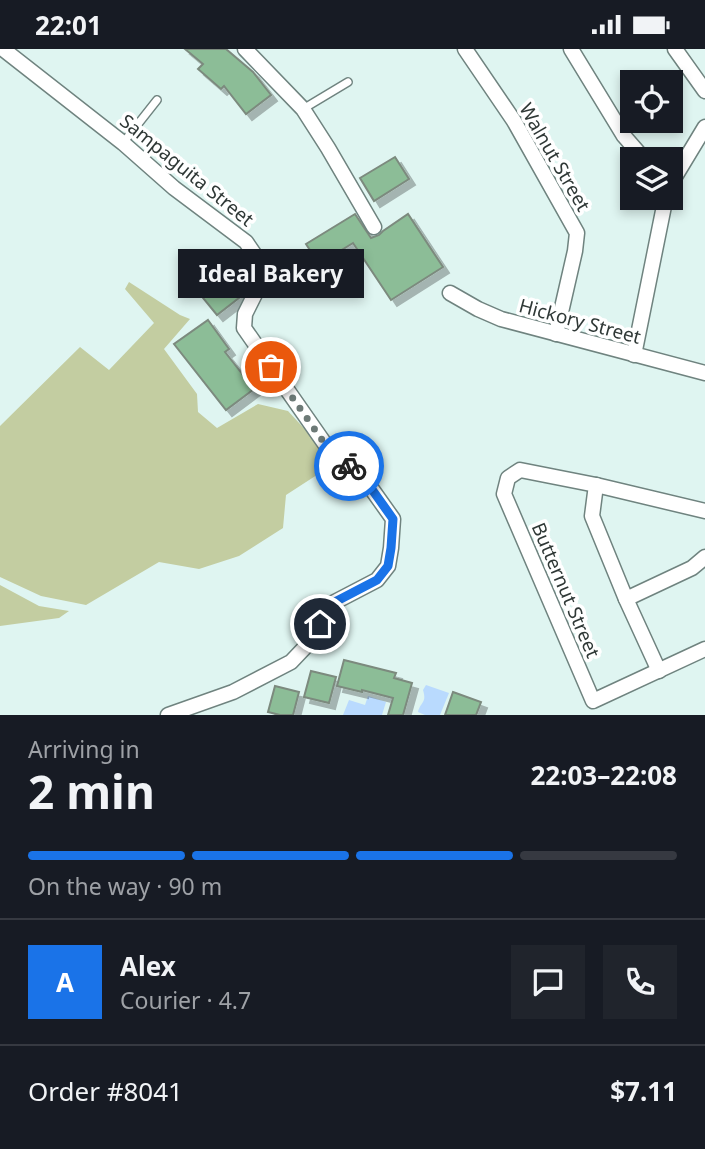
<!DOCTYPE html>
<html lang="en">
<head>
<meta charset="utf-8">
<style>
  :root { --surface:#171b24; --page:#20242c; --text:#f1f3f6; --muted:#9ea1a6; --line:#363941; --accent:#1a73e8 }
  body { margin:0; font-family:"Noto Sans",sans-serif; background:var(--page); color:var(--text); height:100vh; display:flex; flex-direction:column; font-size:26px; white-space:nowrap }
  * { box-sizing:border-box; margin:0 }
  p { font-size:23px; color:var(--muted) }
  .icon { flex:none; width:38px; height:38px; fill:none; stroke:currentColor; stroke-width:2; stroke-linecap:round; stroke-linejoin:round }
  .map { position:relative; height:666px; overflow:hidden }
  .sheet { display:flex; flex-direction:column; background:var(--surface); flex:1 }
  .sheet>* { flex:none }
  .controls { position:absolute; left:620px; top:21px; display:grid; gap:14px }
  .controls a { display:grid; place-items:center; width:63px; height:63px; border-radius:0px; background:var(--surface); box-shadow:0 4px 10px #0003; font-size:35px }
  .pin { position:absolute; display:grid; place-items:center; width:60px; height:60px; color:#fff; margin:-30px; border:4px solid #fff; border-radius:50%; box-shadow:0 2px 7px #0007 }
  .courier { position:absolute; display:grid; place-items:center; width:70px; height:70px; margin:-35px; border:5px solid #1a73e8; border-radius:50%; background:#fff; color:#222; box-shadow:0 2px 9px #0007 }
  .bubble { position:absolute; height:49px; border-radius:0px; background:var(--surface); box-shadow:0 4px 10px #0003; font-size:23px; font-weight:700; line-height:49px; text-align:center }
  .headline em { font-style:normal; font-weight:700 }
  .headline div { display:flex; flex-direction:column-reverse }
  .headline { display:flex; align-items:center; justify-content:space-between; height:119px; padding:0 28px }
  h1 { font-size:46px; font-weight:700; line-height:52px }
  .bar { display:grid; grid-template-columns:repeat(4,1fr); gap:10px 7px; align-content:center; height:84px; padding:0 28px }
  .bar i { height:9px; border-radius:5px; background:var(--line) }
  .bar .on { background:var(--accent) }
  .bar p { grid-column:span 4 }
  .line { display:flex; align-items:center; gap:18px; padding:0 28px; border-top:2px solid var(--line) }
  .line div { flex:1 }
  .round { display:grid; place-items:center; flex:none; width:74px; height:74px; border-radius:0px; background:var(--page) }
  .status { display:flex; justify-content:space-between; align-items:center; height:49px; padding:0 35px; background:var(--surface); direction:ltr }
  .status svg { height:19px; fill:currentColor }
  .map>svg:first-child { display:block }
  .green { fill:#c3cda1 }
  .water { fill:#b9dafe }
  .building { fill:#8cbd97; stroke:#7c8a7e; stroke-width:2; filter:url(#shadow) }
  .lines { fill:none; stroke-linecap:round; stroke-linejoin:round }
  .lane-casing { stroke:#6f837f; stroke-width:10 }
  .street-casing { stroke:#6f837f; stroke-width:17 }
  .lane { stroke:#fff; stroke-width:7 }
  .street { stroke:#fff; stroke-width:14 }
  .done { stroke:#6d7a77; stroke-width:7; stroke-dasharray:0 12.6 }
  .route { stroke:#1a73e8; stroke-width:9 }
  .labels { text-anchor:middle; stroke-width:7; stroke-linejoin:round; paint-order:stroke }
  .street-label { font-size:19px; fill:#2f3836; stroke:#fff }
</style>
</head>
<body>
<div class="status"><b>22:01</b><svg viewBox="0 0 49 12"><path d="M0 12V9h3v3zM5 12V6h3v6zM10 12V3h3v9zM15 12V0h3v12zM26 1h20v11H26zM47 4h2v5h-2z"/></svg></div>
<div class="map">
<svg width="705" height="666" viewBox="0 0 705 666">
  <defs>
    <filter id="shadow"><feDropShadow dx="6" dy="6" stdDeviation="0" flood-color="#0004"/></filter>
  </defs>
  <rect width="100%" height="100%" fill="#dff5f1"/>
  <g class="green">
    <path d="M 129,233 L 180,266 L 190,270 L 164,300 L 197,345 L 198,363 L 217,379 L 258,355 L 288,362 L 325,402 L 323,422 L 286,446 L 283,479 L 239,507 L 199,520 L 159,513 L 86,556 L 41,547 L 0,528 L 0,377 L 80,298 L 109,321 L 154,274 L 125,240 Z"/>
    <path d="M 0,536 L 39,557 L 69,562 L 59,569 L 0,577 Z"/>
  </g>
  <g class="water">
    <path d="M 426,636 L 449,644 L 440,666 L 425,666 L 418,663 C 421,652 427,654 423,641 Z"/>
    <path d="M 368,647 L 386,653 L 382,666 L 343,666 L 349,651 L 365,656 Z"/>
  </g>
  <g class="building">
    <path d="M 185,0 L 226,0 L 253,23 L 271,46 L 246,65 L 224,37 L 221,40 L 198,20 L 203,15 Z"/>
    <path d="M 395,108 L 409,130 L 374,152 L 360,129 Z"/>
    <path d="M 355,165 L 371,189 L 379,186 L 383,182 L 408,165 L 443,218 L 391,251 L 353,194 L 319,215 L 306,195 Z"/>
    <path d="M 234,225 L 247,240 L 244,245 L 217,266 L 203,249 Z"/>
    <path d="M 208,271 L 229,300 L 225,303 L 254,340 L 226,361 L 174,295 Z"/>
    <path d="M 344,611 L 396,624 L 394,629 L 412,634 L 403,666 L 388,666 L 393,649 L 362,641 L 362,643 L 337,637 Z"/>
    <path d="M 311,622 L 336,628 L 329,654 L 304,648 Z"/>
    <path d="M 275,637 L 299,643 L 293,666 L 280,666 L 268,663 Z"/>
    <path d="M 453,643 L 481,653 L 476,666 L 445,666 Z"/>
  </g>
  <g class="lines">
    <defs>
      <g id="lane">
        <path d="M 303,60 L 348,33"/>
        <path d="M 123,94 L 157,51"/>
      </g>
      <g id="street">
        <path d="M 3,0 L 123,94 L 174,139 L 246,193 L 259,212 L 261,233 L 245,265 L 244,279 L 325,395 L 366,432 L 393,470 L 391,499 L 388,517 L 377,531 L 331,555 L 325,560 L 310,593 L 291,613 L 233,643 L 168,666"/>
        <path d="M 245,0 L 303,60 L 328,99 L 374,178"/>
        <path d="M 465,0 L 514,72 L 577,184 L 575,202 L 556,285"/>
        <path d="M 571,0 L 624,87 L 644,110"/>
        <path d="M 675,0 L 705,42"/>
        <path d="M 670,139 L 673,131 L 705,78"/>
        <path d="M 450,244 L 478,260 L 501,270 L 705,324"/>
        <path d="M 634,306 L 664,157 L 667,149"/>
        <path d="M 596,436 L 592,467 L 626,550 L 659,622"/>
        <path d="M 705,462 L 596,436 L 520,421 L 508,429 L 504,445 L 593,652 L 705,600"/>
        <path d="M 626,550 L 692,519 L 705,508"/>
      </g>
    </defs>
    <use href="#lane" class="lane-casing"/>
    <use href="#street" class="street-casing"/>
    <use href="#lane" class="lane"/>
    <use href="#street" class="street"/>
  </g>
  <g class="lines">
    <path class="done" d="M 271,318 L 325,395 L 349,417"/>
    <path class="route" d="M 320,575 L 325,560 L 331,555 L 377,531 L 388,517 L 391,499 L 393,470 L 366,432 L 349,417"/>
  </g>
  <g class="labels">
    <g class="street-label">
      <text transform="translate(555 108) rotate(60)" y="7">Walnut Street</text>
      <text transform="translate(187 121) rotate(39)" y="7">Sampaguita Street</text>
      <text transform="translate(580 272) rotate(15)" y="7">Hickory Street</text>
      <text transform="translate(566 541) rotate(67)" y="7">Butternut Street</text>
    </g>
  </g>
</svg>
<div class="controls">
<a><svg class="icon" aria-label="locate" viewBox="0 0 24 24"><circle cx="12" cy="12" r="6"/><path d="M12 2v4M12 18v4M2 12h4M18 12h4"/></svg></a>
<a><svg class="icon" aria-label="layers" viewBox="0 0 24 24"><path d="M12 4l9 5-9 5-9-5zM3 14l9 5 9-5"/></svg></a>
</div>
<div class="pin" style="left:271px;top:318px;background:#ea580c"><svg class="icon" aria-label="bag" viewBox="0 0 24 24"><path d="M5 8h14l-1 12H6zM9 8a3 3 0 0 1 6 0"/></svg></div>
<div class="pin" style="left:320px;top:575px;background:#1f2937"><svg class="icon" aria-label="home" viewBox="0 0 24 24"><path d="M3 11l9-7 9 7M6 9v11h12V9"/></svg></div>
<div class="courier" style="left:349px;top:417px"><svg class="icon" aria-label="bike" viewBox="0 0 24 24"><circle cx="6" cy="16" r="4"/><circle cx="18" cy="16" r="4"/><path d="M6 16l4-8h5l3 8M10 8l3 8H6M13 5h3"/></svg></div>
<div class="bubble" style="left:178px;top:200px;width:186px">Ideal Bakery</div>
</div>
<section class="sheet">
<div class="headline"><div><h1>2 min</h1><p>Arriving in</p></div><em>22:03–22:08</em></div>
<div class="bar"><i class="on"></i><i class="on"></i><i class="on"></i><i></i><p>On the way · 90 m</p></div>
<div class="line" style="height:126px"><b class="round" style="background:var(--accent);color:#fff">A</b><div><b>Alex</b><p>Courier · 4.7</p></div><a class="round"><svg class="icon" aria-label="chat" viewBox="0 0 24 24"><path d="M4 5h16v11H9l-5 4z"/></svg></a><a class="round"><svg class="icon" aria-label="phone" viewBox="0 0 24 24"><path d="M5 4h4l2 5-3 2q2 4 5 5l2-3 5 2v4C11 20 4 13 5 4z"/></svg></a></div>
<div class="line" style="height:91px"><div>Order #8041</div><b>$7.11</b></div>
</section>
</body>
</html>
